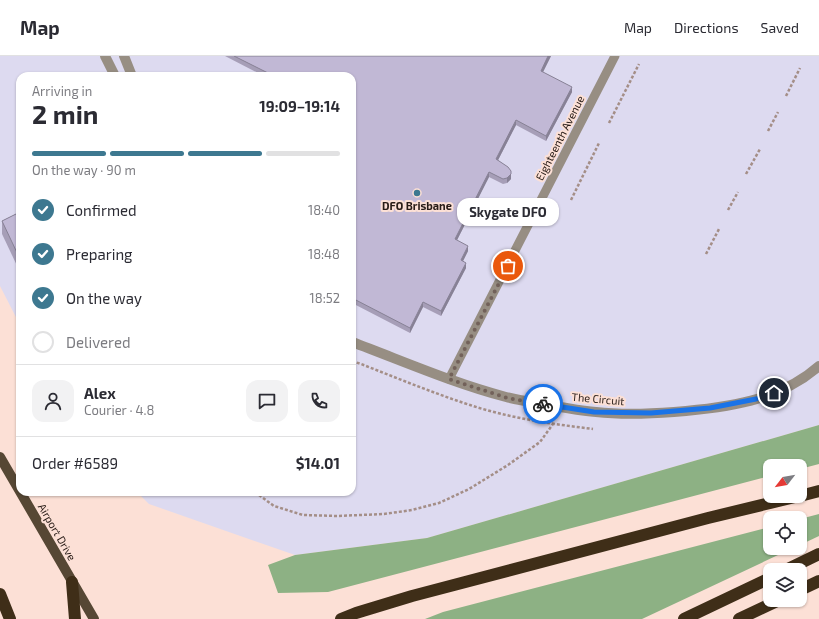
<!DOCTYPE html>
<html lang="en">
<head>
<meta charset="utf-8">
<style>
  :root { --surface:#fff; --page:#f2f2f3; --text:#2b2b33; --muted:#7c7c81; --line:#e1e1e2; --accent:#3d7890 }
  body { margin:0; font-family:"Exo 2",sans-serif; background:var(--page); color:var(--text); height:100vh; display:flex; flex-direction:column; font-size:15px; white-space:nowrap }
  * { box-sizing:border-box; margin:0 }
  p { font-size:13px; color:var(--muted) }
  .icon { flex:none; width:22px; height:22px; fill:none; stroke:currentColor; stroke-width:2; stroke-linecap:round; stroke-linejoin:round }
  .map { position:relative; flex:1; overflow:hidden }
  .side { position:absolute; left:16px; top:16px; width:340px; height:424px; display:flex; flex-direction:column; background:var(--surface); border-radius:12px; box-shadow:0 1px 3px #0004 }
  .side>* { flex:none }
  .needle { width:26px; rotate:239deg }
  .tools { position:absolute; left:763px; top:403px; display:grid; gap:8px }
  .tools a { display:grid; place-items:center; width:44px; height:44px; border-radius:8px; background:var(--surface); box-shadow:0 1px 3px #0004; font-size:20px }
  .pin { position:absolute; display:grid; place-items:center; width:34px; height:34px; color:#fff; margin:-17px; border:2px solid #fff; border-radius:50%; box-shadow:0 1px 4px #0007 }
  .courier { position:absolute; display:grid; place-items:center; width:40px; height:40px; margin:-20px; border:3px solid #1a73e8; border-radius:50%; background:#fff; color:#222; box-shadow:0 1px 5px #0007 }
  .bubble { position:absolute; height:28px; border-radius:12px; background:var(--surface); box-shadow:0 1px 3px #0004; font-size:13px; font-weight:700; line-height:28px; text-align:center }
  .overview em { font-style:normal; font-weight:700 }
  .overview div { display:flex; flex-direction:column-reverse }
  .overview { display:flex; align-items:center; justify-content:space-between; height:68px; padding:0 16px }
  h1 { font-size:26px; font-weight:700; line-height:30px }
  .bar { display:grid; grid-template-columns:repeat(4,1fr); gap:6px 4px; align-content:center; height:48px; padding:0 16px }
  .bar i { height:5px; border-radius:3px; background:var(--line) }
  .bar .selected { background:var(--accent) }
  .bar p { grid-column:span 4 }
  .line { display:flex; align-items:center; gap:10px; padding:0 16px; border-top:1px solid var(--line) }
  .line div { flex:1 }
  .round { display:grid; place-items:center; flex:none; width:42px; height:42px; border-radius:12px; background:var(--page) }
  ol { padding:0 16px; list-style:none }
  li { display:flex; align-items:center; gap:12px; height:44px }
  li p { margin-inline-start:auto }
  li .icon { padding:4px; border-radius:50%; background:var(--accent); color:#fff; stroke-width:4 }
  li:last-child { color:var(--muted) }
  li i { width:22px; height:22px; border:2px solid var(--line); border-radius:50% }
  header { display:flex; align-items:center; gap:24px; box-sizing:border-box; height:56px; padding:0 20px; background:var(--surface); border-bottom:1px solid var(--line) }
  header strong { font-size:19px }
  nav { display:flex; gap:22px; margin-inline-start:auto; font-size:14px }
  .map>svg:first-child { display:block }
  .commercial { fill:#dddaf0 }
  .forest { fill:#8db184 }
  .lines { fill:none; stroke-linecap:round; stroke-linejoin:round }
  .path { stroke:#a48e87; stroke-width:2.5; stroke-dasharray:3 2; stroke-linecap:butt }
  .service { stroke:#978e83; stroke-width:9 }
  .minor { stroke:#978e83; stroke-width:10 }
  .primary { stroke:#564734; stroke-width:10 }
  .motorway { stroke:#3f2e18; stroke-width:12 }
  .wall { fill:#a69eb7 }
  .shaded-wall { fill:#878195 }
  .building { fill:#c1b8d5; stroke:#878195 }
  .done { stroke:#72615a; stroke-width:4; stroke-dasharray:0 7.2 }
  .route { stroke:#1a73e8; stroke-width:5 }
  .poi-dot { fill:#3d7890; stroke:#fce0d6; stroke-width:1.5 }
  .labels { text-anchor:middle; stroke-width:4; stroke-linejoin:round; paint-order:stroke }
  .street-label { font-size:11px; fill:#281c17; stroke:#fce0d6 }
  .poi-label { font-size:11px; font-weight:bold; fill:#281c17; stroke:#fce0d6 }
</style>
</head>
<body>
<header>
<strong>Map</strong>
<nav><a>Map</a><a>Directions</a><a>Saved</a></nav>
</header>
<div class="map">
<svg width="819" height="563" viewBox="0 0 819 563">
  <rect width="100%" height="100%" fill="#fce0d6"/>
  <path class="commercial" d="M 0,0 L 819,0 L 819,369 L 427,482 L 295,499 L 149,448 L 137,436 L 352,436 L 352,20 L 20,20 L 20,269 L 0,230 Z"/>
  <g class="forest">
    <path d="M 819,369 L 819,408 L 800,413 L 800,410 L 770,410 L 770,420 L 328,536 L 278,537 L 268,509 L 295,499 L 427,482 Z"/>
    <path d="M 819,458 L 819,480 L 800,489 L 800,463 Z"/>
    <path d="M 770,471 L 770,492 L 793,492 L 642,563 L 425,563 L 443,556 Z"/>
  </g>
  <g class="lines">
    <g class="path">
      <path d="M 786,40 L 800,12"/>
      <path d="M 609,67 L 639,8"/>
      <path d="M 768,75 L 778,56"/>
      <path d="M 746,118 L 760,93"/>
      <path d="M 571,144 L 599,87"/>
      <path d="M 728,154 L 738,136"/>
      <path d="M 706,198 L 719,173"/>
      <path d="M 352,305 L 361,308 C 397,322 433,337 470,349 C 509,362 552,368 593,373"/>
      <path d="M 255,436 L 274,450 L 303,459 L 337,460 L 384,458 L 412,454 L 439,447 L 469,433 L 508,409 L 540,386 L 553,368"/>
    </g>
    <path class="service" d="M 449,323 L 615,0"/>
    <g class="minor">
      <path d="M 105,0 L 115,20"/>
      <path d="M 124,0 L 132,20"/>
      <path d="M 352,286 C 403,305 453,327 506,341 C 521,345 538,347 554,350 C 568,352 582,355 596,356 C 622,359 648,358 674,356 C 725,352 780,345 819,310"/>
    </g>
    <path class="primary" d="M 0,401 L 94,563"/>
    <g class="motorway">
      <path d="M 800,440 L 819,435"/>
      <path d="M 786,514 L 819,498"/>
      <path d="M 72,526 L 75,563"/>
      <path d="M 800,534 L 819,525"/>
      <path d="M 0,538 L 10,563"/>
      <path d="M 341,563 L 356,557 L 412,540 L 708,462 L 799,440"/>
      <path d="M 684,563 L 770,522"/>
      <path d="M 739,563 L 779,544"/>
    </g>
  </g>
  <g class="wall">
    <path d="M 225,0 L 551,0 L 543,16 L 572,36 L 546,85 L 516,69 L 498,104 L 511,115 L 511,123 L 507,127 L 503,128 L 489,121 L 457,184 L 468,195 L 463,205 L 466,212 L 441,260 L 423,251 L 410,277 L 352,247 L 352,20 L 264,20 Z"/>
    <path d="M 20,156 L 20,216 L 2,178 L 2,165 Z"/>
  </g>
  <g class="shaded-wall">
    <path d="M 548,0 L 551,0 L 541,20 L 541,15 Z"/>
    <path d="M 572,31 L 572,36 L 546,85 L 546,80 Z"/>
    <path d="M 516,64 L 516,69 L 496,108 L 496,103 Z"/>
    <path d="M 489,116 L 489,121 L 455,188 L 455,183 Z"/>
    <path d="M 511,118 L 511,123 L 507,127 L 507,122 Z"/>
    <path d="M 468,190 L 468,195 L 461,209 L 461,204 Z"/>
    <path d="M 466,207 L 466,212 L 441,260 L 441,255 Z"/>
    <path d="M 423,246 L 423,251 L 410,277 L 410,272 Z"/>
  </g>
  <g class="building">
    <path d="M 234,0 L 548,0 L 541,15 L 572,31 L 546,80 L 516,64 L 496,103 L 508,111 L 511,115 L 511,118 L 507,122 L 503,123 L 489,116 L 455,183 L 468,190 L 461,204 L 466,207 L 441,255 L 423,246 L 410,272 L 352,242 L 352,20 L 274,20 Z"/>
    <path d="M 20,156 L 20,203 L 2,165 Z"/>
  </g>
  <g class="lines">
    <path class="done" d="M 508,210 L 449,323 L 507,342 L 543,348"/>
    <path class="route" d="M 543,348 L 594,356 L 651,357 L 710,352 L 756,343 L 774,337"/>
  </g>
  <circle class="poi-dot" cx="417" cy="137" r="4"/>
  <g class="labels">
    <g class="street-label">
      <text transform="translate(560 82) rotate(-63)" y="4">Eighteenth Avenue</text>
      <text transform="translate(598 343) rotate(5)" y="4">The Circuit</text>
      <text transform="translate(57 476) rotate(60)" y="4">Airport Drive</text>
    </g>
    <g class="poi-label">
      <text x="417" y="154">DFO Brisbane</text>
    </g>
  </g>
</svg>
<div class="tools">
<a><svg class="needle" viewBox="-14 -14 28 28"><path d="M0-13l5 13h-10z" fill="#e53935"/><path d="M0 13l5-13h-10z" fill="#7c7c81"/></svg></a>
<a><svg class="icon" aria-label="locate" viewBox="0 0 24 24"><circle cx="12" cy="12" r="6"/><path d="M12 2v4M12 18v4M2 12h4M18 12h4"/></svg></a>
<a><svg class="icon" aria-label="layers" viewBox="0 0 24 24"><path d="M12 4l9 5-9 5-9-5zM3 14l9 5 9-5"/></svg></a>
</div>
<div class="pin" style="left:508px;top:210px;background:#ea580c"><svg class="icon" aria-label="bag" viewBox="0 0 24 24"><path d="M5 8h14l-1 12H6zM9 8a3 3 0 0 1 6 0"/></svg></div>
<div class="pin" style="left:774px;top:337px;background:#1f2937"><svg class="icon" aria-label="home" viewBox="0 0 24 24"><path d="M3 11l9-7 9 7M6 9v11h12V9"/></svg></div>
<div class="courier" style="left:543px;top:348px"><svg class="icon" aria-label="bike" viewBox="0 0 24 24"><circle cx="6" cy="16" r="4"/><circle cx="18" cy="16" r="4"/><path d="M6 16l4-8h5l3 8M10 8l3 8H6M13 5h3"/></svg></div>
<div class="bubble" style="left:457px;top:142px;width:102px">Skygate DFO</div>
<section class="side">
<div class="overview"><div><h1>2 min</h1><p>Arriving in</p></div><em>19:09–19:14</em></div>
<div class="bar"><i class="selected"></i><i class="selected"></i><i class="selected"></i><i></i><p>On the way · 90 m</p></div>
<ol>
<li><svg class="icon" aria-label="check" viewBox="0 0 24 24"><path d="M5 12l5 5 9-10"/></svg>Confirmed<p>18:40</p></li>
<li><svg class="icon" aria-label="check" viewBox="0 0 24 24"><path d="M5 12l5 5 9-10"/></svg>Preparing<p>18:48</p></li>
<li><svg class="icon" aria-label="check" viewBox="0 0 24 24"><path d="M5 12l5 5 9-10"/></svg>On the way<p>18:52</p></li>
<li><i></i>Delivered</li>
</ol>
<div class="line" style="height:72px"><a class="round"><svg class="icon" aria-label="person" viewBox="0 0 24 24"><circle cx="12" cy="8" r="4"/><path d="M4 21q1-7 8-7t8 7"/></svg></a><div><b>Alex</b><p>Courier · 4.8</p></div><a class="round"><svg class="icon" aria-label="chat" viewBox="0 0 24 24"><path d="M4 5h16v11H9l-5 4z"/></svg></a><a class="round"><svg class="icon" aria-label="phone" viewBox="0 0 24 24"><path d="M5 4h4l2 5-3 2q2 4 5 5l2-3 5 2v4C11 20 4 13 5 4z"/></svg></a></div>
<div class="line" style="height:52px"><div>Order #6589</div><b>$14.01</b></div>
</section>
</div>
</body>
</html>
